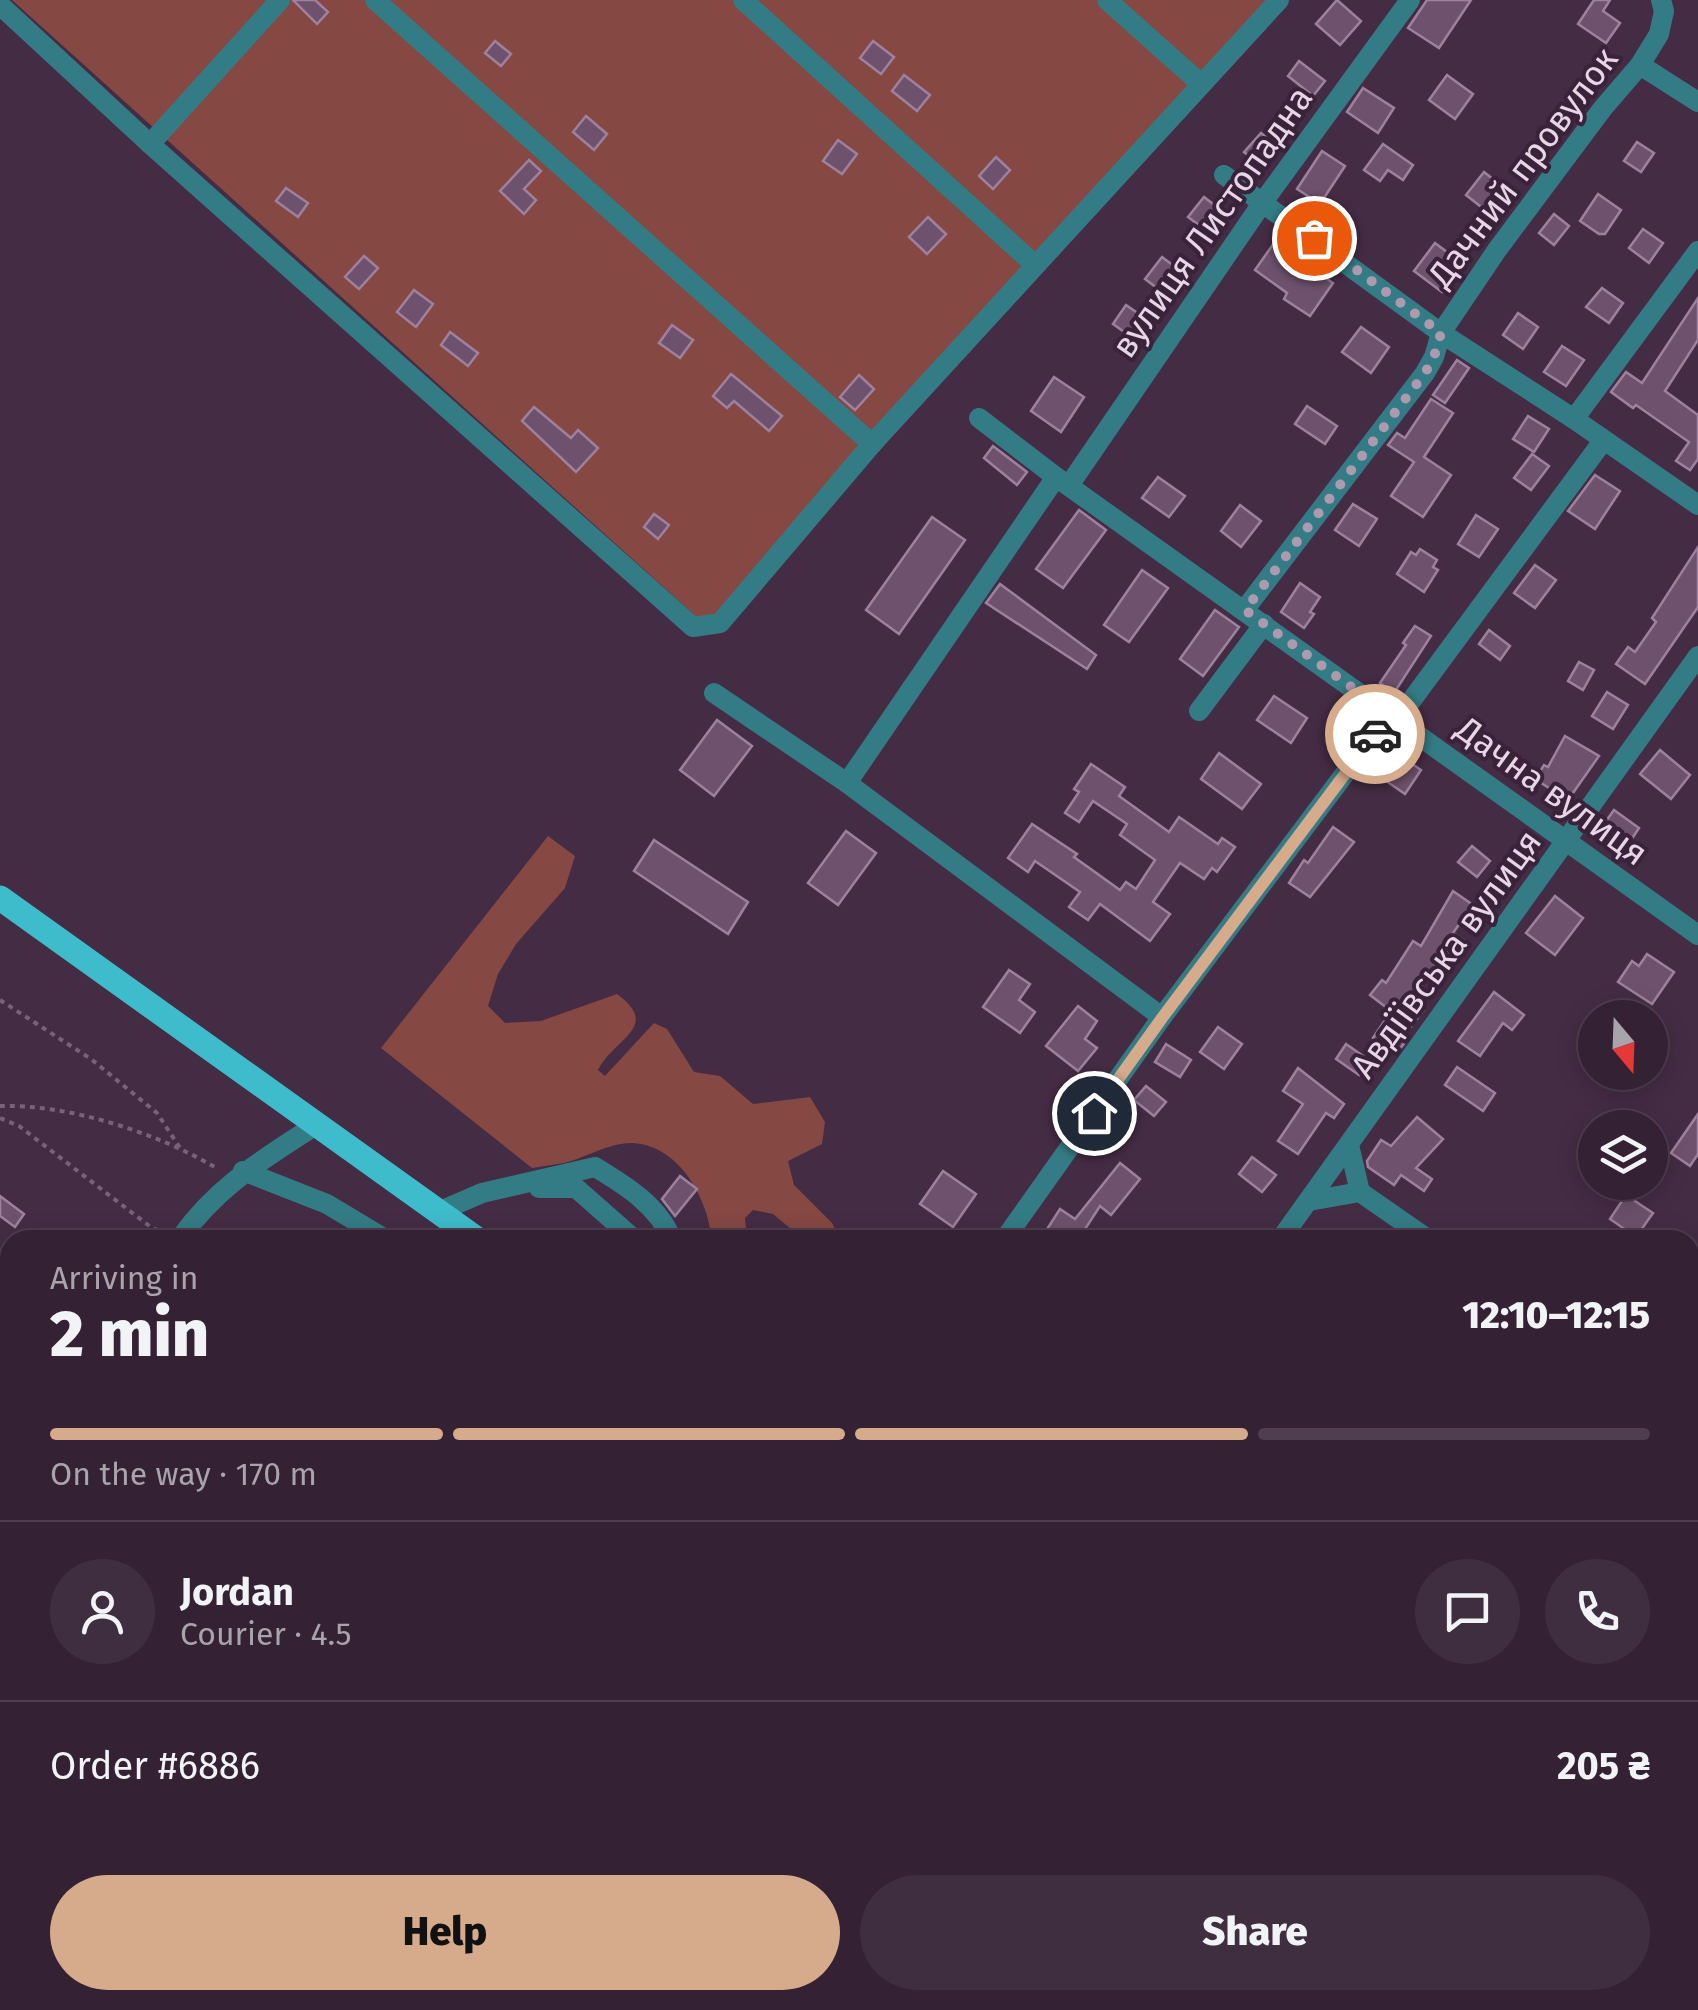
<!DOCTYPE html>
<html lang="en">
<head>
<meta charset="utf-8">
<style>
  :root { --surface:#342134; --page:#3f2e40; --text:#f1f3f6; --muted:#a9a3ac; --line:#4e3e4f; --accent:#d6ab8b }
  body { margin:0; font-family:"Fira Sans",sans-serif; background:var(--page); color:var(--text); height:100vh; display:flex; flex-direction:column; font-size:38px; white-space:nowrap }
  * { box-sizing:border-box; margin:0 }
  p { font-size:32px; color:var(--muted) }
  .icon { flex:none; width:55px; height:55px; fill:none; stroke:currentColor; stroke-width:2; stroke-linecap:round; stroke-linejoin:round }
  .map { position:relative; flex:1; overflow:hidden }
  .sheet { position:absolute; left:0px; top:1230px; width:1700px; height:780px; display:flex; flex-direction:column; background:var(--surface); border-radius:30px 30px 0 0; box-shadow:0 5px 25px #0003,0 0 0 2px var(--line) }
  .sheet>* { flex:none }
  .needle { width:65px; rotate:161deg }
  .fabs { position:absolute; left:1578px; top:1000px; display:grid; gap:20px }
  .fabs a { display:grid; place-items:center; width:90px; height:90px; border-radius:50%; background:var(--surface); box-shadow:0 5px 25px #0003,0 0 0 2px var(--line); font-size:50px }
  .pin { position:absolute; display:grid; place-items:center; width:85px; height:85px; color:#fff; margin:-42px; border:5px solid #fff; border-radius:50%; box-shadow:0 2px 10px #0007 }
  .courier { position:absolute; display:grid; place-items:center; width:100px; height:100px; margin:-50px; border:8px solid #d6ab8b; border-radius:50%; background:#fff; color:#222; box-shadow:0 2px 12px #0007 }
  .overview em { font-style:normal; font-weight:800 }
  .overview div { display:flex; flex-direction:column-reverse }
  .overview { display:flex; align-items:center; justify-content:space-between; height:170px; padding:0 50px }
  h1 { font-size:65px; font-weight:800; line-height:75px }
  .bar { display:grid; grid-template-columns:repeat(4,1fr); gap:15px 10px; align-content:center; height:120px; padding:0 50px }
  .bar i { height:12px; border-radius:8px; background:var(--line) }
  .bar .active { background:var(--accent) }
  .bar p { grid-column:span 4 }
  .line { display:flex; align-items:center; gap:25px; padding:0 50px; border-top:2px solid var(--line) }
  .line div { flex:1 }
  .round { display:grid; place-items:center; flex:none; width:105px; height:105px; border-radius:52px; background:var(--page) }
  .primary-button { display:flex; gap:20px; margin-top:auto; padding:20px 50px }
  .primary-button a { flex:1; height:115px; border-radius:60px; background:var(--accent); color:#111; font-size:40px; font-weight:800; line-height:115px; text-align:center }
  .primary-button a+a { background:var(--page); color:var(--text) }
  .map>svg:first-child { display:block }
  .green { fill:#864842 }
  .building { fill:#6e526d; stroke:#9e819e; stroke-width:2.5 }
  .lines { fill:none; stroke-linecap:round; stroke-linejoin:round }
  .path { stroke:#786278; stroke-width:4; stroke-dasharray:5 5; stroke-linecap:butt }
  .minor { stroke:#347c85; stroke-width:20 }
  .major { stroke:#3ebccb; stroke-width:25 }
  .done { stroke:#ae9aae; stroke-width:10; stroke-dasharray:0 18 }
  .route { stroke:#d6ab8b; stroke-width:12 }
  .labels { text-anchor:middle; stroke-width:8; stroke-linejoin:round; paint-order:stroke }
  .street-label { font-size:35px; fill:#e6d6e6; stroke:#3a223b }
</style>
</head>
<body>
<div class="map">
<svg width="1698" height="2010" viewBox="0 0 1698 2010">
  <rect width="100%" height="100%" fill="#452c45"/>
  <g class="green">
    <path d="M 12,0 L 1285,0 L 710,629 Z"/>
    <path d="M 548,836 L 575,856 L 565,888 L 516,944 L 498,974 L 488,1006 L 505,1023 L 541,1021 L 617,994 C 662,1027 614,1038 598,1070 L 605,1076 L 654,1023 L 667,1029 L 694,1072 L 720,1076 L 753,1104 L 810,1097 L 825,1122 L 822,1144 L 788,1161 L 794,1185 L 832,1223 L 841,1240 L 792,1240 L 791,1229 L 773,1214 L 753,1210 L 745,1218 L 747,1240 L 712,1240 C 708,1199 680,1146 633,1143 C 610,1142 585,1158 564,1163 C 554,1165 543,1166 532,1168 L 381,1048 Z"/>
  </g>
  <g class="building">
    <path d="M 293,0 L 315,0 L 328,12 L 317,24 Z"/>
    <path d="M 1337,0 L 1361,21 L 1340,45 L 1316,24 Z"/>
    <path d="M 1427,0 L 1471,0 L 1439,48 L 1408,28 Z"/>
    <path d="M 1594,0 L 1610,0 L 1603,11 L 1620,23 L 1606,43 L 1578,24 Z"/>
    <path d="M 495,41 L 511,54 L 501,66 L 485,53 Z"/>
    <path d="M 873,41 L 894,57 L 881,74 L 860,58 Z"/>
    <path d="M 1299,61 L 1325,81 L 1313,96 L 1288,76 Z"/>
    <path d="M 904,75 L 930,95 L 917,111 L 892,91 Z"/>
    <path d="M 1447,75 L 1473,94 L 1455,119 L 1429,100 Z"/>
    <path d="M 1363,88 L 1394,108 L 1378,133 L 1347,112 Z"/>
    <path d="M 586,116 L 607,134 L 594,150 L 573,132 Z"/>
    <path d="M 1261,133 L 1278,147 L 1261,166 L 1244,152 Z"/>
    <path d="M 838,140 L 857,154 L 842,174 L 823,161 Z"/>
    <path d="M 1637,142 L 1654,153 L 1641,172 L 1624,161 Z"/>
    <path d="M 1383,144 L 1413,165 L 1403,180 L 1388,170 L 1380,181 L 1364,170 Z"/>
    <path d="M 1322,151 L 1345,166 L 1320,204 L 1297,189 Z"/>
    <path d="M 996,157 L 1010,170 L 993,189 L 979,176 Z"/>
    <path d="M 529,160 L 541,171 L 524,189 L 536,200 L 524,214 L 500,191 Z"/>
    <path d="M 1484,172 L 1503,187 L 1485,210 L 1466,195 Z"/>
    <path d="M 286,188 L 308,203 L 298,217 L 276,201 Z"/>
    <path d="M 1598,194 L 1621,210 L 1605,234 L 1599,234 L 1580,221 Z"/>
    <path d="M 1204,197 L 1226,214 L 1211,234 L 1188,217 Z"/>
    <path d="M 1554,214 L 1569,226 L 1554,245 L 1539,233 Z"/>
    <path d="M 928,217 L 946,234 L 927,254 L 909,237 Z"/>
    <path d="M 1643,229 L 1663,243 L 1649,263 L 1629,248 Z"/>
    <path d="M 1274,243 L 1333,283 L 1310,316 L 1284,299 L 1287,293 L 1255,270 Z"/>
    <path d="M 1435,243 L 1463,264 L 1442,292 L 1414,271 Z"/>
    <path d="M 364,256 L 378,268 L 359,289 L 345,277 Z"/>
    <path d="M 1162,257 L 1183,273 L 1166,295 L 1145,279 Z"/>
    <path d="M 1602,288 L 1623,303 L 1609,323 L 1586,307 Z"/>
    <path d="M 414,290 L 433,304 L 416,327 L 397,312 Z"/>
    <path d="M 1698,298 L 1698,340 L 1665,391 L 1698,415 L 1698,459 L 1690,470 L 1676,461 L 1689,442 L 1636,405 L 1633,408 L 1611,392 L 1626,372 L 1642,383 Z"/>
    <path d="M 1126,305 L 1152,323 L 1138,342 L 1113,324 Z"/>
    <path d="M 1518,313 L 1538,327 L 1523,349 L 1503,335 Z"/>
    <path d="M 672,325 L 693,340 L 680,358 L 659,343 Z"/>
    <path d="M 1361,327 L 1389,347 L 1371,373 L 1342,352 Z"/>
    <path d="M 450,332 L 478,353 L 468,366 L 441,345 Z"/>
    <path d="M 1562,346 L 1584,360 L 1566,386 L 1544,372 Z"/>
    <path d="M 1457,360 L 1469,368 L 1445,403 L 1433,395 Z"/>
    <path d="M 731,374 L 782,416 L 769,431 L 734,401 L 727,408 L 713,396 Z"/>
    <path d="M 859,375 L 874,389 L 855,410 L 840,397 Z"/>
    <path d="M 1054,377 L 1084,397 L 1061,432 L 1031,411 Z"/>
    <path d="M 1431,399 L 1453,413 L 1424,457 L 1451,475 L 1423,517 L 1391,496 L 1414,462 L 1388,445 L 1397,433 L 1405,438 Z"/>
    <path d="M 1307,406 L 1337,426 L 1325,444 L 1295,424 Z"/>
    <path d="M 534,407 L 571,438 L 578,430 L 598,448 L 576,472 L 522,421 Z"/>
    <path d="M 1528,416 L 1549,429 L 1534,452 L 1513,439 Z"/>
    <path d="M 993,446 L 1027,472 L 1017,485 L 984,458 Z"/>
    <path d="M 1532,454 L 1549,466 L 1531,490 L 1514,478 Z"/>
    <path d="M 1595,475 L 1620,491 L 1595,529 L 1568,511 Z"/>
    <path d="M 1158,477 L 1185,496 L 1169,517 L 1142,498 Z"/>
    <path d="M 1353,504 L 1377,519 L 1359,546 L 1335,530 Z"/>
    <path d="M 1240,505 L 1261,521 L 1241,547 L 1221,531 Z"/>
    <path d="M 1079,510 L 1106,530 L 1063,588 L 1036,569 Z"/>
    <path d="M 654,514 L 669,525 L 658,539 L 644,527 Z"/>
    <path d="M 1476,515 L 1498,529 L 1479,557 L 1458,544 Z"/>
    <path d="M 932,517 L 965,540 L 899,634 L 866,610 Z"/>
    <path d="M 1698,547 L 1698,607 L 1645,684 L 1616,664 L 1628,647 L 1635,652 L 1656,622 L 1652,618 Z"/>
    <path d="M 1420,549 L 1437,560 L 1433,567 L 1438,570 L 1424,592 L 1397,574 L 1411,552 L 1416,555 Z"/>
    <path d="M 1535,565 L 1556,580 L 1535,608 L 1514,593 Z"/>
    <path d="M 1142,570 L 1168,588 L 1129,642 L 1104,625 Z"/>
    <path d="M 1300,583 L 1320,597 L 1310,612 L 1314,614 L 1304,628 L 1281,612 Z"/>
    <path d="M 1000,584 L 1096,655 L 1087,669 L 986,603 Z"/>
    <path d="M 1215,610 L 1239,627 L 1203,676 L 1180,659 Z"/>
    <path d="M 1415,626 L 1431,636 L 1394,693 L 1380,683 L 1406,645 L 1403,643 Z"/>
    <path d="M 1489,630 L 1510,646 L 1500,660 L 1479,644 Z"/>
    <path d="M 1579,662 L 1594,670 L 1583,690 L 1568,681 Z"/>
    <path d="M 1607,692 L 1628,705 L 1613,729 L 1592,716 Z"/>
    <path d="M 1274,696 L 1307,718 L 1291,743 L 1257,720 Z"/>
    <path d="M 717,720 L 752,746 L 714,796 L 680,770 Z"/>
    <path d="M 1565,736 L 1599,756 L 1568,800 L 1535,779 L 1544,765 L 1548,767 Z"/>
    <path d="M 1392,750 L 1421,770 L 1405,794 L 1376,774 Z"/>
    <path d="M 1660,750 L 1690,775 L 1671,799 L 1640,774 Z"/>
    <path d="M 1219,753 L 1261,784 L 1242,809 L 1201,779 Z"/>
    <path d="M 1091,764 L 1125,787 L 1119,796 L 1169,832 L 1179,817 L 1218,844 L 1222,838 L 1235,847 L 1217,872 L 1212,868 L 1204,879 L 1180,863 L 1153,902 L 1170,914 L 1150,941 L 1100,904 L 1088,920 L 1069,907 L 1080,892 L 1035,861 L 1028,872 L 1008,858 L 1032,824 L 1077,854 L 1074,857 L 1120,890 L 1126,882 L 1136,889 L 1155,860 L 1120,835 L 1127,824 L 1093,801 L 1079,822 L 1065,813 L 1079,792 L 1074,789 Z"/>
    <path d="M 1614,810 L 1639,828 L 1627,846 L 1601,828 Z"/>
    <path d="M 1333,827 L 1354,842 L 1310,897 L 1289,883 L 1304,860 L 1308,863 Z"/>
    <path d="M 846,831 L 876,853 L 838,905 L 808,883 Z"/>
    <path d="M 654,840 L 748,902 L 728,934 L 634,871 Z"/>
    <path d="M 1472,846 L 1490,861 L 1477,877 L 1458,862 Z"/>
    <path d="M 1453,891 L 1473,905 L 1453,933 L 1465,941 L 1454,956 L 1445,950 L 1411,1002 L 1423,1011 L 1405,1034 L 1409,1037 L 1396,1054 L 1373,1038 L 1391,1011 L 1370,995 L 1382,980 L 1386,983 L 1413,941 L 1421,946 Z"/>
    <path d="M 1555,896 L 1583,918 L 1555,955 L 1526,933 Z"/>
    <path d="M 1647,954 L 1674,972 L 1652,1004 L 1618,982 L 1632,961 L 1639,966 Z"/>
    <path d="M 1009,970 L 1030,984 L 1019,1000 L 1035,1012 L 1020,1033 L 983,1007 Z"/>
    <path d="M 1494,992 L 1524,1015 L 1512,1030 L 1503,1023 L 1480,1056 L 1458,1041 Z"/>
    <path d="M 1078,1006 L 1097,1021 L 1085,1039 L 1097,1048 L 1078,1071 L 1046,1046 Z"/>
    <path d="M 1218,1027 L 1242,1044 L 1224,1069 L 1200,1052 Z"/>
    <path d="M 1166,1044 L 1191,1060 L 1180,1077 L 1155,1062 Z"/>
    <path d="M 1346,1044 L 1369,1060 L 1359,1075 L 1336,1059 Z"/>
    <path d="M 1457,1067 L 1495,1093 L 1483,1111 L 1445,1085 Z"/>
    <path d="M 1298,1068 L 1344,1104 L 1334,1118 L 1326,1113 L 1298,1154 L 1278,1141 L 1303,1104 L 1283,1091 Z"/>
    <path d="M 1146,1086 L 1166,1102 L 1154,1116 L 1134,1100 Z"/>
    <path d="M 1698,1114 L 1698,1154 L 1690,1166 L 1671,1153 Z"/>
    <path d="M 1417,1117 L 1443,1139 L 1416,1168 L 1432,1179 L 1424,1191 L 1401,1175 L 1394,1185 L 1368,1167 L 1367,1161 L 1381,1140 L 1391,1146 Z"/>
    <path d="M 1252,1157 L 1276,1175 L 1262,1192 L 1239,1174 Z"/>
    <path d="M 1120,1163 L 1140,1179 L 1111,1215 L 1100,1206 L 1078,1240 L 1040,1240 L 1060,1209 L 1075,1219 Z"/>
    <path d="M 943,1171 L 976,1194 L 953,1227 L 920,1204 Z"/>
    <path d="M 680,1176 L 697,1189 L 675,1216 L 662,1199 Z"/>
    <path d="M 1626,1195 L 1653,1213 L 1636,1237 L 1610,1219 Z"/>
    <path d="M 0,1196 L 24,1214 L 15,1227 L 0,1216 Z"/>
  </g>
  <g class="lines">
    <g class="path">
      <path d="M 0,1000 L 91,1059 L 157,1113 L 182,1151"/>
      <path d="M 0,1106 C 69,1104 158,1133 218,1169"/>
      <path d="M 0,1118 L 19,1126 L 152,1228 L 163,1232"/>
      <path d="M 1690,1287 L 1698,1293"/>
      <path d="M 0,1860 L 10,1863"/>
      <path d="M 66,2000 L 70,2010"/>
      <path d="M 85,2000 L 101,2010"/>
      <path d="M 1515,2000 L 1529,2010"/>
    </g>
    <g class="minor">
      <path d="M 375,0 L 872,444"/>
      <path d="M 743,0 L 1035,265"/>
      <path d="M 1107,0 L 1201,84"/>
      <path d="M 0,5 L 150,144 L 693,627 L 720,623 L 872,444 L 1279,0"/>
      <path d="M 1640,65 L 1698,102"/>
      <path d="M 150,144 L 280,0"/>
      <path d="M 1224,175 L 1441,333 L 1574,419 L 1698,505"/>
      <path d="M 979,418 L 1056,477 L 1698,935"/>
      <path d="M 1574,419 L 1698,251"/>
      <path d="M 1070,484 L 1263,202 L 1410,0"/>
      <path d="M 1245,609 L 1425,373 L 1434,357 L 1441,333 L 1497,250 L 1603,108 L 1640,65 L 1659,34 L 1664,11 L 1661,0"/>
      <path d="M 714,693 L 847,783 L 1162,1017"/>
      <path d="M 1199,711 L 1264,624"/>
      <path d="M 1397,720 L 1603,441"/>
      <path d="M 847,783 L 1056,477"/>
      <path d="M 1349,1145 L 1360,1192"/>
      <path d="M 243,1171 L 327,1204 L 387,1240"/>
      <path d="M 539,1188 L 576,1188 L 635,1240"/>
      <path d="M 1309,1201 L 1360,1192 L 1429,1240"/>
      <path d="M 438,1212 L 482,1193 L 595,1167 C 625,1185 659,1206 672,1240"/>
      <path d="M 179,1240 C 216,1187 263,1159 316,1125"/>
      <path d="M 1004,1240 L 1162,1017 L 1389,715"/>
      <path d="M 1280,1240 L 1698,656"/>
      <path d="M 0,1349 L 10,1355"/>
      <path d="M 1690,1418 L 1698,1408"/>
      <path d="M 0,1492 L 10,1476"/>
      <path d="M 1690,1790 L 1698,1779"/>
      <path d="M 420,2000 L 421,2001"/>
      <path d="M 858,2000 L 872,2010"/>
      <path d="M 216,2010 L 222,2000"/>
      <path d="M 559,2010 L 566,2000"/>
      <path d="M 717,2010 L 724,2000"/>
      <path d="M 1269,2010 L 1277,2000"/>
    </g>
    <g class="major">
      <path d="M 0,898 L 478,1240"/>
      <path d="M 1551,2000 L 1565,2010"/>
    </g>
  </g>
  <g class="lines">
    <path class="done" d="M 1314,238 L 1441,333 L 1434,357 L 1425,373 L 1245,610 L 1390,715 L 1375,734"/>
    <path class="route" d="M 1094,1113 L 1162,1018 L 1375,734"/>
  </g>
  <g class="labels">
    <g class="street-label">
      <text transform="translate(1523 167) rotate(-53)" y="12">Дачний провулок</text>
      <text transform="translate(1212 222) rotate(-55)" y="12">вулиця Листопадна</text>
      <text transform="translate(1552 791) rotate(36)" y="12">Дачна вулиця</text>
      <text transform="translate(1446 954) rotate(-54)" y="12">Авдіївська вулиця</text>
    </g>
  </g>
</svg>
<div class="fabs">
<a><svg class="needle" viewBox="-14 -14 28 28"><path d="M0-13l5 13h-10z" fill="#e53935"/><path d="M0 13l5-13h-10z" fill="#a9a3ac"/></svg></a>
<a><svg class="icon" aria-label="layers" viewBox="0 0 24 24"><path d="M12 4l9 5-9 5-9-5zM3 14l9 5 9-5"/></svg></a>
</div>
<div class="pin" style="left:1314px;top:238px;background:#ea580c"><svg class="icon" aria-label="bag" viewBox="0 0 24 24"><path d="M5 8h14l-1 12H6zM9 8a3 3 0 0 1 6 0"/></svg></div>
<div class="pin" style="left:1094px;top:1113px;background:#1f2937"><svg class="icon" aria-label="home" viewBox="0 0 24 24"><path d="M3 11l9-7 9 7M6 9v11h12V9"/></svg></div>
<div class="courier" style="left:1375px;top:734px"><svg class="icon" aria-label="car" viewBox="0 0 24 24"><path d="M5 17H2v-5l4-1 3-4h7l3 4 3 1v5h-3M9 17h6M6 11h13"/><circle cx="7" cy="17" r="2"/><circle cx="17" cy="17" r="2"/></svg></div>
<section class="sheet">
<div class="overview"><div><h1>2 min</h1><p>Arriving in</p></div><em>12:10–12:15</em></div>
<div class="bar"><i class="active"></i><i class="active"></i><i class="active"></i><i></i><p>On the way · 170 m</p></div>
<div class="line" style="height:180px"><a class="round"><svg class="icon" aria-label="person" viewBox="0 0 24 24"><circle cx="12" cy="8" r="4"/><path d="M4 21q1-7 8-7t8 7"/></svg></a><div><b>Jordan</b><p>Courier · 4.5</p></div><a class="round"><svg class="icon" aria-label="chat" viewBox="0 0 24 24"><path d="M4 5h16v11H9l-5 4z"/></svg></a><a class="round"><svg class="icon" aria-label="phone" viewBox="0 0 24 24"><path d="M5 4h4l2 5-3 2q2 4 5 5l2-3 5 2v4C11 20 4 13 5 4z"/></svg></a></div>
<div class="line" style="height:130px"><div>Order #6886</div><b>205 ₴</b></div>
<div class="primary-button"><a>Help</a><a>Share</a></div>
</section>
</div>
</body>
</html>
